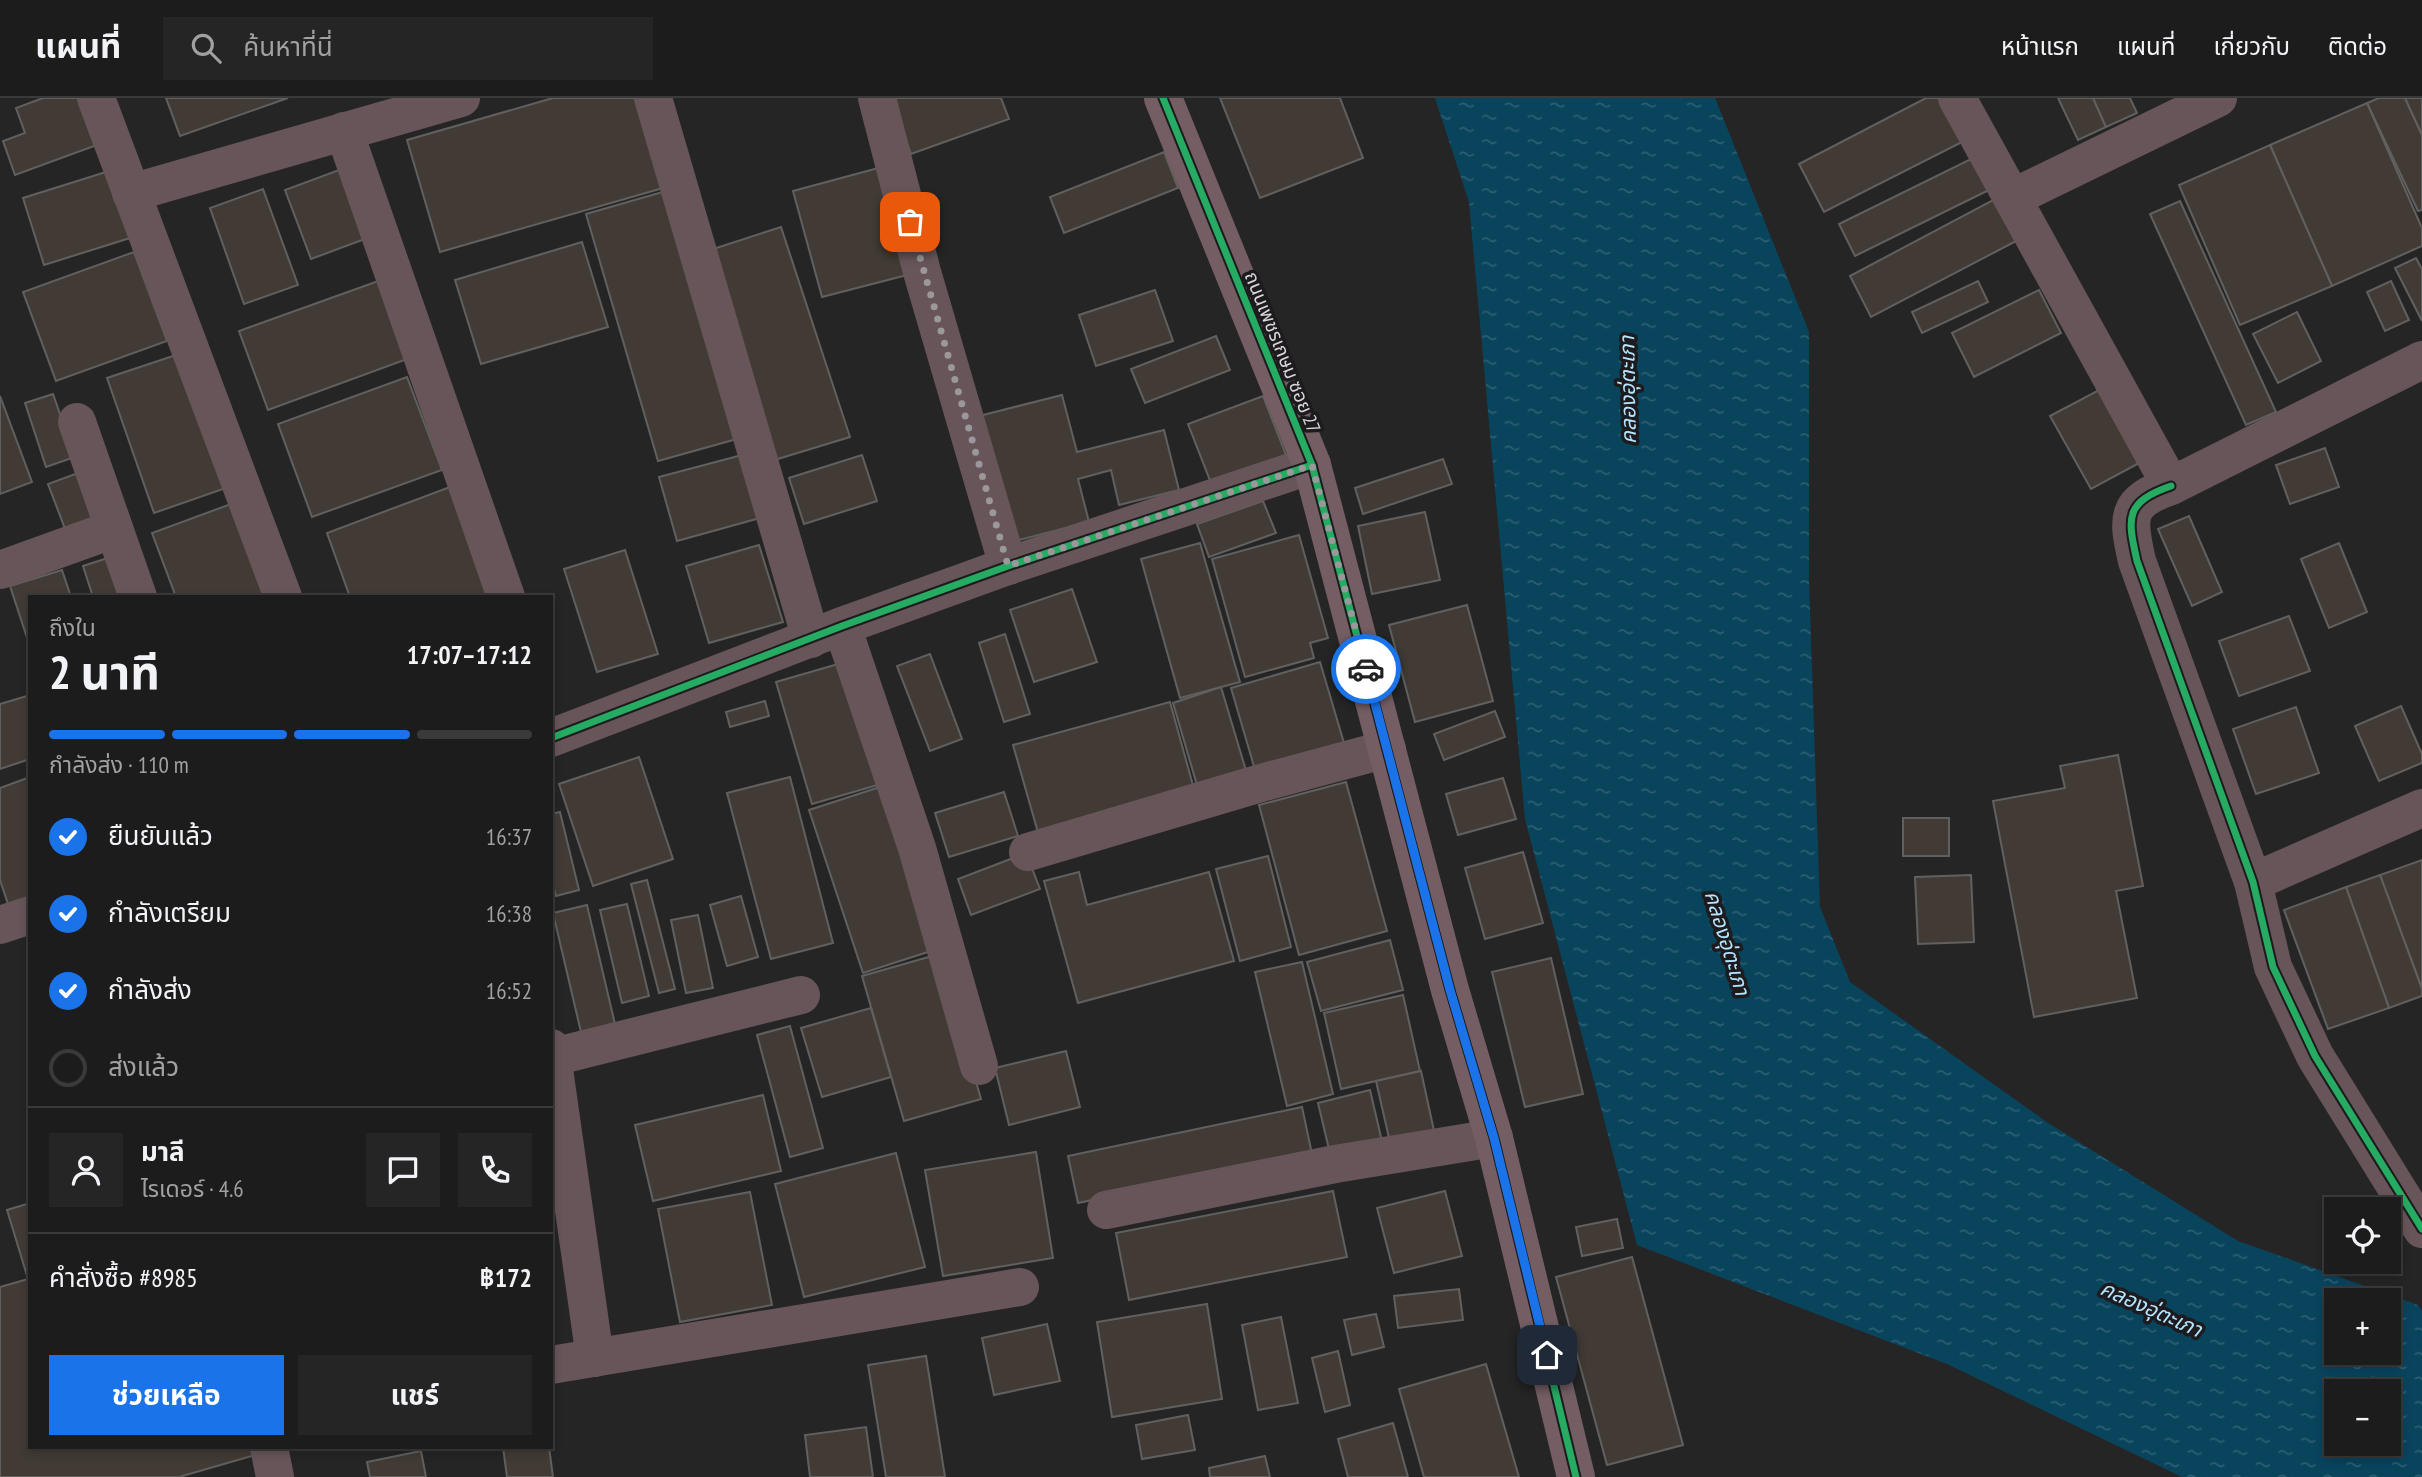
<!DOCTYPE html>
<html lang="th">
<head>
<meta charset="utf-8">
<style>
  :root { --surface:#1c1c1c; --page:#252525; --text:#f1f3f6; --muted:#a0a1a3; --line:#3a3a3b; --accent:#1a73e8 }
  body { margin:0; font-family:"PT Sans Narrow","Noto Sans Thai",sans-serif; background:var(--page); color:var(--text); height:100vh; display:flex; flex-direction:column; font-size:26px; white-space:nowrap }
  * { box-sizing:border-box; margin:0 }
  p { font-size:23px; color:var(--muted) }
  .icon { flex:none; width:38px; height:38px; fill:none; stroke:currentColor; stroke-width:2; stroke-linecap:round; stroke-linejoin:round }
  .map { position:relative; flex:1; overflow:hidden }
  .sheet { position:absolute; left:28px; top:497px; width:525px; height:854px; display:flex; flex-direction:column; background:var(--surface); border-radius:0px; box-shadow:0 4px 10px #0003,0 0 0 2px var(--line) }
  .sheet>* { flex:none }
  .controls { position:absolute; left:2324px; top:1099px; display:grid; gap:14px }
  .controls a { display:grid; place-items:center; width:77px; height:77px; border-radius:0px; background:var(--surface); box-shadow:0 4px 10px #0003,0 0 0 2px var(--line); font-size:35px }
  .pin { position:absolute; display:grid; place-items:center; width:60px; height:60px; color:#fff; margin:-30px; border-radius:14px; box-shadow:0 4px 10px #0006 }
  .courier { position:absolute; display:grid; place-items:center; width:70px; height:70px; margin:-35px; border:5px solid #1a73e8; border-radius:50%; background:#fff; color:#222; box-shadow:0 2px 9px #0007 }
  .headline em { font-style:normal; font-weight:700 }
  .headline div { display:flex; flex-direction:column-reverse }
  .headline { display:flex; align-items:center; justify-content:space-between; height:119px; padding:0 21px }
  h1 { font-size:46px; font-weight:700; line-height:52px }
  .bar { display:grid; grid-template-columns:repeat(4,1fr); gap:10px 7px; align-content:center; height:84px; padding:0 21px }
  .bar i { height:9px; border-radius:5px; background:var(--line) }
  .bar .selected { background:var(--accent) }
  .bar p { grid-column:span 4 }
  .line { display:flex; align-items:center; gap:18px; padding:0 21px; border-top:2px solid var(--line) }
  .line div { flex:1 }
  .round { display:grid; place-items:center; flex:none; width:74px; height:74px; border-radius:0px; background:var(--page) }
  ol { padding:0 21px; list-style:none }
  li { display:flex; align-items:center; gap:21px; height:77px }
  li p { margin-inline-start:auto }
  li .icon { padding:7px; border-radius:50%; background:var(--accent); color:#fff; stroke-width:4 }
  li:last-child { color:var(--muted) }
  li i { width:38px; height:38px; border:4px solid var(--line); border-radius:50% }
  .cta { display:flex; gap:14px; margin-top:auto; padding:14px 21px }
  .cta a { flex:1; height:80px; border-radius:0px; background:var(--accent); color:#fff; font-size:28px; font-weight:700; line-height:80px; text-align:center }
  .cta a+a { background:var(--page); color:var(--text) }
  header { display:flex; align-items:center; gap:42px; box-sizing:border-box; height:98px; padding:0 35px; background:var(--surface); border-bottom:2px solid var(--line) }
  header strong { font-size:33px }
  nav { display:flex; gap:38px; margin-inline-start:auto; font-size:24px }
  .search { width:490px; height:63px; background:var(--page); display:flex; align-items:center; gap:18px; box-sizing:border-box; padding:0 24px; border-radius:0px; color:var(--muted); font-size:26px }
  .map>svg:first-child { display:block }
  .water { fill:url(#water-ripples); fill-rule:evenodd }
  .building { fill:#423b35; stroke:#616060; stroke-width:2 }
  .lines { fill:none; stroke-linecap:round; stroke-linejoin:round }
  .street { stroke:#675559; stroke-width:38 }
  .secondary { stroke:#745e64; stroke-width:38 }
  .cycleway-casing { stroke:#1d1b1e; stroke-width:11 }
  .cycleway { stroke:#26ab63; stroke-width:7 }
  .done { stroke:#9a989a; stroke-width:7; stroke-dasharray:0 12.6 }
  .route { stroke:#1a73e8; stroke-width:9 }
  .labels { text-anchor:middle; stroke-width:7; stroke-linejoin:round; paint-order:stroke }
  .street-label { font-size:19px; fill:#d8d6d8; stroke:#1d1b1e }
  .water-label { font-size:21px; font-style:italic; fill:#b4e4ff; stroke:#1d1b1e }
</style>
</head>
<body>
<header>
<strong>แผนที่</strong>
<div class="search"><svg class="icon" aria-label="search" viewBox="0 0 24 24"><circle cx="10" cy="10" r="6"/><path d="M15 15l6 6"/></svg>ค้นหาที่นี่</div>
<nav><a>หน้าแรก</a><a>แผนที่</a><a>เกี่ยวกับ</a><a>ติดต่อ</a></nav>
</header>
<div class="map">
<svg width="2422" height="1379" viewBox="0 0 2422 1379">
  <defs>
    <pattern id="water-ripples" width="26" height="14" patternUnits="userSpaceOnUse" patternTransform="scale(1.75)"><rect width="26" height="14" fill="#09445d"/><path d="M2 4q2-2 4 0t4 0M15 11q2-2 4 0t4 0" fill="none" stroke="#2c5e74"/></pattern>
  </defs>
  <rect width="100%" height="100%" fill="#262526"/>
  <path class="water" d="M 1435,0 L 1715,0 L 1809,234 L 1809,483 L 1820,809 L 1850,884 L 2048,1025 L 2238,1143 L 2418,1207 L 2422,1213 L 2422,1379 L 2182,1379 L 1947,1266 L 1637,1147 L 1525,721 L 1469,104 ZM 2336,1202 L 2389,1202 L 2389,1255 L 2336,1255 ZM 2336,1293 L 2389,1293 L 2389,1346 L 2336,1346 Z"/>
  <g class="building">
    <path d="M 43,0 L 80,0 L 97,47 L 15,77 L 3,43 L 25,35 L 16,10 Z"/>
    <path d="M 166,0 L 288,0 L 180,38 Z"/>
    <path d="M 553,0 L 645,0 L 670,88 L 440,154 L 407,42 Z"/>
    <path d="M 891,0 L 1001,0 L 1009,21 L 911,56 Z"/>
    <path d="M 1220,0 L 1340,0 L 1363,60 L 1260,100 Z"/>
    <path d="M 1926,0 L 1940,0 L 1962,44 L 1824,114 L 1799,66 Z"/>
    <path d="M 2058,0 L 2093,0 L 2106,29 L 2078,42 Z"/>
    <path d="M 2093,0 L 2130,0 L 2137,15 L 2106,29 Z"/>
    <path d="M 2379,0 L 2405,0 L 2422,37 L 2422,112 L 2418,113 L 2367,5 Z"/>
    <path d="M 2405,0 L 2422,0 L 2422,37 Z"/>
    <path d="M 2367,5 L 2422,130 L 2422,148 L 2332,188 L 2270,47 Z"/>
    <path d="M 2270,47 L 2332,188 L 2240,227 L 2179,87 Z"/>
    <path d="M 1164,54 L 1178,90 L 1064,135 L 1050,99 Z"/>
    <path d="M 1975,59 L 1991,91 L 1855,158 L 1839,126 Z"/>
    <path d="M 882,69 L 911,176 L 822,199 L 793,93 Z"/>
    <path d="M 339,72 L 365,141 L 311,161 L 285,92 Z"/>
    <path d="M 109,73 L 130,140 L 44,167 L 23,100 Z"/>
    <path d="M 263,91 L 298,187 L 244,206 L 210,110 Z"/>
    <path d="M 673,91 L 744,339 L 658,363 L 586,116 Z"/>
    <path d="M 1995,101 L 2018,142 L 1871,219 L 1850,178 Z"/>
    <path d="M 2180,103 L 2276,314 L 2246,327 L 2150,116 Z"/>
    <path d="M 781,129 L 850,339 L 768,364 L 701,155 Z"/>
    <path d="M 582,144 L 608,229 L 481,266 L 455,182 Z"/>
    <path d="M 134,154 L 167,243 L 56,283 L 23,194 Z"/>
    <path d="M 2416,160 L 2422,171 L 2422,223 L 2395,170 Z"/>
    <path d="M 381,182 L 410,260 L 268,312 L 239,233 Z"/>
    <path d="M 1978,183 L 1988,204 L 1922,235 L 1912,214 Z"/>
    <path d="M 2391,183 L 2409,222 L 2385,233 L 2367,194 Z"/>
    <path d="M 1155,192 L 1173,243 L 1096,268 L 1079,217 Z"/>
    <path d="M 2039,192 L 2061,235 L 1974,279 L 1952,235 Z"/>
    <path d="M 2297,214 L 2321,263 L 2278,285 L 2253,236 Z"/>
    <path d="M 1216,238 L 1230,272 L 1145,305 L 1131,271 Z"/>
    <path d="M 179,256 L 226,390 L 154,415 L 107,280 Z"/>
    <path d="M 407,279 L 442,372 L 312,419 L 278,326 Z"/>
    <path d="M 2101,291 L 2141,364 L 2091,391 L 2050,318 Z"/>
    <path d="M 53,296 L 75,359 L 46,369 L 25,305 Z"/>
    <path d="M 1062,297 L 1077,354 L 1164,332 L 1179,392 L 1119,407 L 1111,372 L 1078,381 L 1089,424 L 1011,444 L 979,318 Z"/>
    <path d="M 0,298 L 32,384 L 0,396 Z"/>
    <path d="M 1263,298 L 1286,357 L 1211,385 L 1188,326 Z"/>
    <path d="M 2325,350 L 2339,389 L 2290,406 L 2276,367 Z"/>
    <path d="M 742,357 L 760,420 L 677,443 L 659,379 Z"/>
    <path d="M 862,357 L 877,403 L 804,426 L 789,380 Z"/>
    <path d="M 1443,361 L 1452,386 L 1363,416 L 1355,390 Z"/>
    <path d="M 78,375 L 97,424 L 67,436 L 48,386 Z"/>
    <path d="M 450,389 L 492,499 L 350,499 L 327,435 Z"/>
    <path d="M 1263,403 L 1276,435 L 1209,459 L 1197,426 Z"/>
    <path d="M 231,406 L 266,499 L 176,499 L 152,435 Z"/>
    <path d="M 1425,414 L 1440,482 L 1372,496 L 1358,428 Z"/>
    <path d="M 2189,418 L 2222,494 L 2192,508 L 2158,431 Z"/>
    <path d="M 1299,437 L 1328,540 L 1310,545 L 1314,560 L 1245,579 L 1212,461 Z"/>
    <path d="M 1200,445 L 1240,584 L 1180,600 L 1141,461 Z"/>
    <path d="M 2339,445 L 2367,514 L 2329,530 L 2301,461 Z"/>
    <path d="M 759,447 L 783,524 L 709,545 L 686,468 Z"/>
    <path d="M 625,452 L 658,556 L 597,574 L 564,471 Z"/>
    <path d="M 114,458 L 128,499 L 93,499 L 83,468 Z"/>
    <path d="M 62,472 L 71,499 L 30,499 L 30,549 L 10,488 Z"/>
    <path d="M 1072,491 L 1097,564 L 1034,584 L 1010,512 Z"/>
    <path d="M 1467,507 L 1493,603 L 1415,624 L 1389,527 Z"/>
    <path d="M 2289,518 L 2310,573 L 2239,598 L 2219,543 Z"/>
    <path d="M 1005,536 L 1030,616 L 1004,624 L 979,545 Z"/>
    <path d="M 930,556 L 962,641 L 930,653 L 897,568 Z"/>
    <path d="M 845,564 L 881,686 L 812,706 L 776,584 Z"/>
    <path d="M 1320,564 L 1347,655 L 1258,682 L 1231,590 Z"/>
    <path d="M 1221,589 L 1250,686 L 1201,701 L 1173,605 Z"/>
    <path d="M 30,597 L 30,661 L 0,671 L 0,606 Z"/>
    <path d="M 765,603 L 769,618 L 730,629 L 726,614 Z"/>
    <path d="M 1170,604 L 1197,702 L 1041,745 L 1013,647 Z"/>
    <path d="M 2401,608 L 2422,656 L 2422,665 L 2379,683 L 2355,628 Z"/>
    <path d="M 2296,609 L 2319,675 L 2256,696 L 2233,631 Z"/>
    <path d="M 1495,613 L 1505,639 L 1444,662 L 1434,636 Z"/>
    <path d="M 2118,657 L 2143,788 L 2116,793 L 2137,900 L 2034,919 L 1993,703 L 2065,690 L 2060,668 Z"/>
    <path d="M 639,659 L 673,761 L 593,788 L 559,686 Z"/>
    <path d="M 30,679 L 30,802 L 9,809 L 0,782 L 0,690 Z"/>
    <path d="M 790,679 L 833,845 L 771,861 L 727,695 Z"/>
    <path d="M 1503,680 L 1516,721 L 1458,737 L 1446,696 Z"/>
    <path d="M 1346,684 L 1387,833 L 1299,857 L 1259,707 Z"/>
    <path d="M 883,688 L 937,851 L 863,875 L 809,712 Z"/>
    <path d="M 1004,694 L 1018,738 L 949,759 L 935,715 Z"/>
    <path d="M 560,714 L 579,792 L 556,798 L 551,780 L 551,716 Z"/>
    <rect x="1903" y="720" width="46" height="38"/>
    <path d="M 1523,754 L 1543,825 L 1485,841 L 1465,770 Z"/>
    <path d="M 1026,755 L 1040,791 L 971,817 L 958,781 Z"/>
    <path d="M 1268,758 L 1291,849 L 1240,863 L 1216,771 Z"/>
    <path d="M 2422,762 L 2422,891 L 2380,777 Z"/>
    <path d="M 1079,774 L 1087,807 L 1209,774 L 1234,863 L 1078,905 L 1044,783 Z"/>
    <path d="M 1971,777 L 1974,844 L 1918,846 L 1915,779 Z"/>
    <path d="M 2380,777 L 2422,891 L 2422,898 L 2389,910 L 2346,789 Z"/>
    <path d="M 647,782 L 675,891 L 659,895 L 631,786 Z"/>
    <path d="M 2346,789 L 2389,910 L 2328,931 L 2284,812 Z"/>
    <path d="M 741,798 L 758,859 L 727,868 L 710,807 Z"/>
    <path d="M 627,806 L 649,898 L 622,905 L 600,812 Z"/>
    <path d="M 587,807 L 618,939 L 584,947 L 553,815 Z"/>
    <path d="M 698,817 L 713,890 L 686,895 L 671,822 Z"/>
    <path d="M 1390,842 L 1403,892 L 1321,913 L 1307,864 Z"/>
    <path d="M 939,856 L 981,1001 L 904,1023 L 862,878 Z"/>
    <path d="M 1551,860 L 1583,996 L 1525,1009 L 1492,874 Z"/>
    <path d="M 1302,864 L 1333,996 L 1287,1008 L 1255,874 Z"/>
    <path d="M 1403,897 L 1420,973 L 1341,991 L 1324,915 Z"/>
    <path d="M 871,910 L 891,979 L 822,999 L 801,930 Z"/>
    <path d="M 790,928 L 823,1050 L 790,1059 L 757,937 Z"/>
    <path d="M 1066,953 L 1080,1009 L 1009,1027 L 995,970 Z"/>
    <path d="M 1421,973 L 1436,1042 L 1392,1053 L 1376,983 Z"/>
    <path d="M 1370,992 L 1384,1052 L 1332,1064 L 1318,1005 Z"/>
    <path d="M 763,997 L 781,1073 L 653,1103 L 635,1027 Z"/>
    <path d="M 1302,1009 L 1312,1056 L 1078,1105 L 1068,1058 Z"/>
    <path d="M 1036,1054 L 1053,1160 L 943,1178 L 925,1072 Z"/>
    <path d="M 896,1055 L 925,1169 L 804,1199 L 775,1086 Z"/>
    <path d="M 1333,1093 L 1347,1159 L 1129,1202 L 1116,1135 Z"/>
    <path d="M 1445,1093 L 1462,1158 L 1394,1175 L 1377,1110 Z"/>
    <path d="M 750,1094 L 772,1207 L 680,1224 L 658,1111 Z"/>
    <path d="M 30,1105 L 30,1349 L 268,1349 L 269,1353 L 179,1379 L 0,1379 L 0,1189 L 28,1181 L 7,1112 Z"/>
    <path d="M 1617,1121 L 1623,1150 L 1582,1158 L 1576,1129 Z"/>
    <path d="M 1632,1159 L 1683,1347 L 1607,1367 L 1556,1179 Z"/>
    <path d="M 1459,1191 L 1463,1222 L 1398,1230 L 1394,1198 Z"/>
    <path d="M 1207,1206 L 1222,1301 L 1112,1319 L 1097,1224 Z"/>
    <path d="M 1376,1216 L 1384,1249 L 1352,1257 L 1344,1222 Z"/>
    <path d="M 1281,1219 L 1298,1305 L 1258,1312 L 1242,1227 Z"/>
    <path d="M 1047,1226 L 1060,1283 L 994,1297 L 982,1240 Z"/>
    <path d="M 1338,1253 L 1350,1307 L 1325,1314 L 1312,1260 Z"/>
    <path d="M 926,1258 L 945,1379 L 886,1379 L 868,1267 Z"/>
    <path d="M 1486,1266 L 1519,1379 L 1424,1379 L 1399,1291 Z"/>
    <path d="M 1188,1317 L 1195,1352 L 1142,1361 L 1136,1327 Z"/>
    <path d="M 1393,1325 L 1408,1379 L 1348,1379 L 1338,1341 Z"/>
    <path d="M 866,1329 L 873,1379 L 810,1379 L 805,1337 Z"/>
    <path d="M 503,1349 L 549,1349 L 553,1379 L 507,1379 Z"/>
    <path d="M 421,1353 L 426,1379 L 370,1379 L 367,1364 Z"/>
    <path d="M 1265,1358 L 1270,1379 L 1210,1379 L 1209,1370 Z"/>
  </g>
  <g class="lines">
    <g class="street">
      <path d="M 96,0 L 283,499"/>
      <path d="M 653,0 L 811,541"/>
      <path d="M 877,0 L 922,174 L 1008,468"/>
      <path d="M 1957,0 L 2171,388 L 2422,262"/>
      <path d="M 344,33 L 506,499"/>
      <path d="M 131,95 L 461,0"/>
      <path d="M 2012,100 L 2218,0"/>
      <path d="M 77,324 L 138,499"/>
      <path d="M 2171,388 C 2125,404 2127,419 2137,463 L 2253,784 L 2273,869 L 2315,958 L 2422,1131"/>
      <path d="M 0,472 L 114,431"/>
      <path d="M 842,528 L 917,750 L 979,968"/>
      <path d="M 551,640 L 842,528 L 1008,468 L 1312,367"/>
      <path d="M 1028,754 L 1261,685 L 1387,651"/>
      <path d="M 2253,784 L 2422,710"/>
      <path d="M 0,827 L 30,817"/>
      <path d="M 551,950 L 595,1260"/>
      <path d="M 553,959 L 801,897"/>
      <path d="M 1106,1112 L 1335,1066 L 1494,1040"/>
      <path d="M 551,1267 L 1020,1189"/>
      <path d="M 269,1349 L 275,1379"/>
    </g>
    <path class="secondary" d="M 1163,0 L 1312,367 L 1450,892 L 1494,1040 L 1576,1379"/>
    <defs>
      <g id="cycleway">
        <path d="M 1163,0 L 1312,367 L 1450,892 L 1494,1040 L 1576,1379"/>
        <path d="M 2171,388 C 2125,404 2127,419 2137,463 L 2253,784 L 2273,869 L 2315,958 L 2422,1131"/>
        <path d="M 551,640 L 842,528 L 1008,468 L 1312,367"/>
      </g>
    </defs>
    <use href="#cycleway" class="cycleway-casing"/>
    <use href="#cycleway" class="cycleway"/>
  </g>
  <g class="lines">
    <path class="done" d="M 910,124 L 1008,468 L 1312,367 L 1366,571"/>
    <path class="route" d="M 1366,571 L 1450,892 L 1494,1040 L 1547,1257"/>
  </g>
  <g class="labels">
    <g class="street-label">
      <text transform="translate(1283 254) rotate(68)" y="7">ถนนเพชรเกษม ซอย 27</text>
    </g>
    <g class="water-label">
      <text transform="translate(1628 292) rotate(-91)" y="7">คลองอุ่ตะเภา</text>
      <text transform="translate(1727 845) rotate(73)" y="7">คลองอุ่ตะเภา</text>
      <text transform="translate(2151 1211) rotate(24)" y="7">คลองอุ่ตะเภา</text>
    </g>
  </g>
</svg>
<div class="controls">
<a><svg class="icon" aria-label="locate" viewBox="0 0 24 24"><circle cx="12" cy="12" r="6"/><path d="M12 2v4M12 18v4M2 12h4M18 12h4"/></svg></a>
<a>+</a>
<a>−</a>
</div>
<div class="pin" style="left:910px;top:124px;background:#ea580c"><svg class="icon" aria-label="bag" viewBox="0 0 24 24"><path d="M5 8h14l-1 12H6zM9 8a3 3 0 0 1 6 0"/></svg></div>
<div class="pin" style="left:1547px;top:1257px;background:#1f2937"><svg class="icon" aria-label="home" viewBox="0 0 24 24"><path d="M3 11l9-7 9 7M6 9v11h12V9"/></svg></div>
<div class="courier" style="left:1366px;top:571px"><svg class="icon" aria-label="car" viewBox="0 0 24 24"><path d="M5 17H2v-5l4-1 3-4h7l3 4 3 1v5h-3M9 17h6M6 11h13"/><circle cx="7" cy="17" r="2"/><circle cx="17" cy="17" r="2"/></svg></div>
<section class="sheet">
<div class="headline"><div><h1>2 นาที</h1><p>ถึงใน</p></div><em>17:07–17:12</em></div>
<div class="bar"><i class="selected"></i><i class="selected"></i><i class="selected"></i><i></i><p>กำลังส่ง · 110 m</p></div>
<ol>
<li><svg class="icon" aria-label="check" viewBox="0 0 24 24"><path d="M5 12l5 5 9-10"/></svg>ยืนยันแล้ว<p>16:37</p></li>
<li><svg class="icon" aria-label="check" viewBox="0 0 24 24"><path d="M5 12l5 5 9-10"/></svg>กำลังเตรียม<p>16:38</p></li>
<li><svg class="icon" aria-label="check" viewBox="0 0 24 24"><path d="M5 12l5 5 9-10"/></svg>กำลังส่ง<p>16:52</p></li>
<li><i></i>ส่งแล้ว</li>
</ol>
<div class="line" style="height:126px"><a class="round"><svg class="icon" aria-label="person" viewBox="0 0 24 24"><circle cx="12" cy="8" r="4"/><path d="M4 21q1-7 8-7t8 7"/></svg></a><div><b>มาลี</b><p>ไรเดอร์ · 4.6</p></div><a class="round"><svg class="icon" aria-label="chat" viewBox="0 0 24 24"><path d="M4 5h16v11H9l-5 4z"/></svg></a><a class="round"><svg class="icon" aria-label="phone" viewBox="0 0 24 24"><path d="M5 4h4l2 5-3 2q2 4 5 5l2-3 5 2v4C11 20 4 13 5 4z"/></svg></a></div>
<div class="line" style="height:91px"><div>คำสั่งซื้อ #8985</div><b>฿172</b></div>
<div class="cta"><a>ช่วยเหลือ</a><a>แชร์</a></div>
</section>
</div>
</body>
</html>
